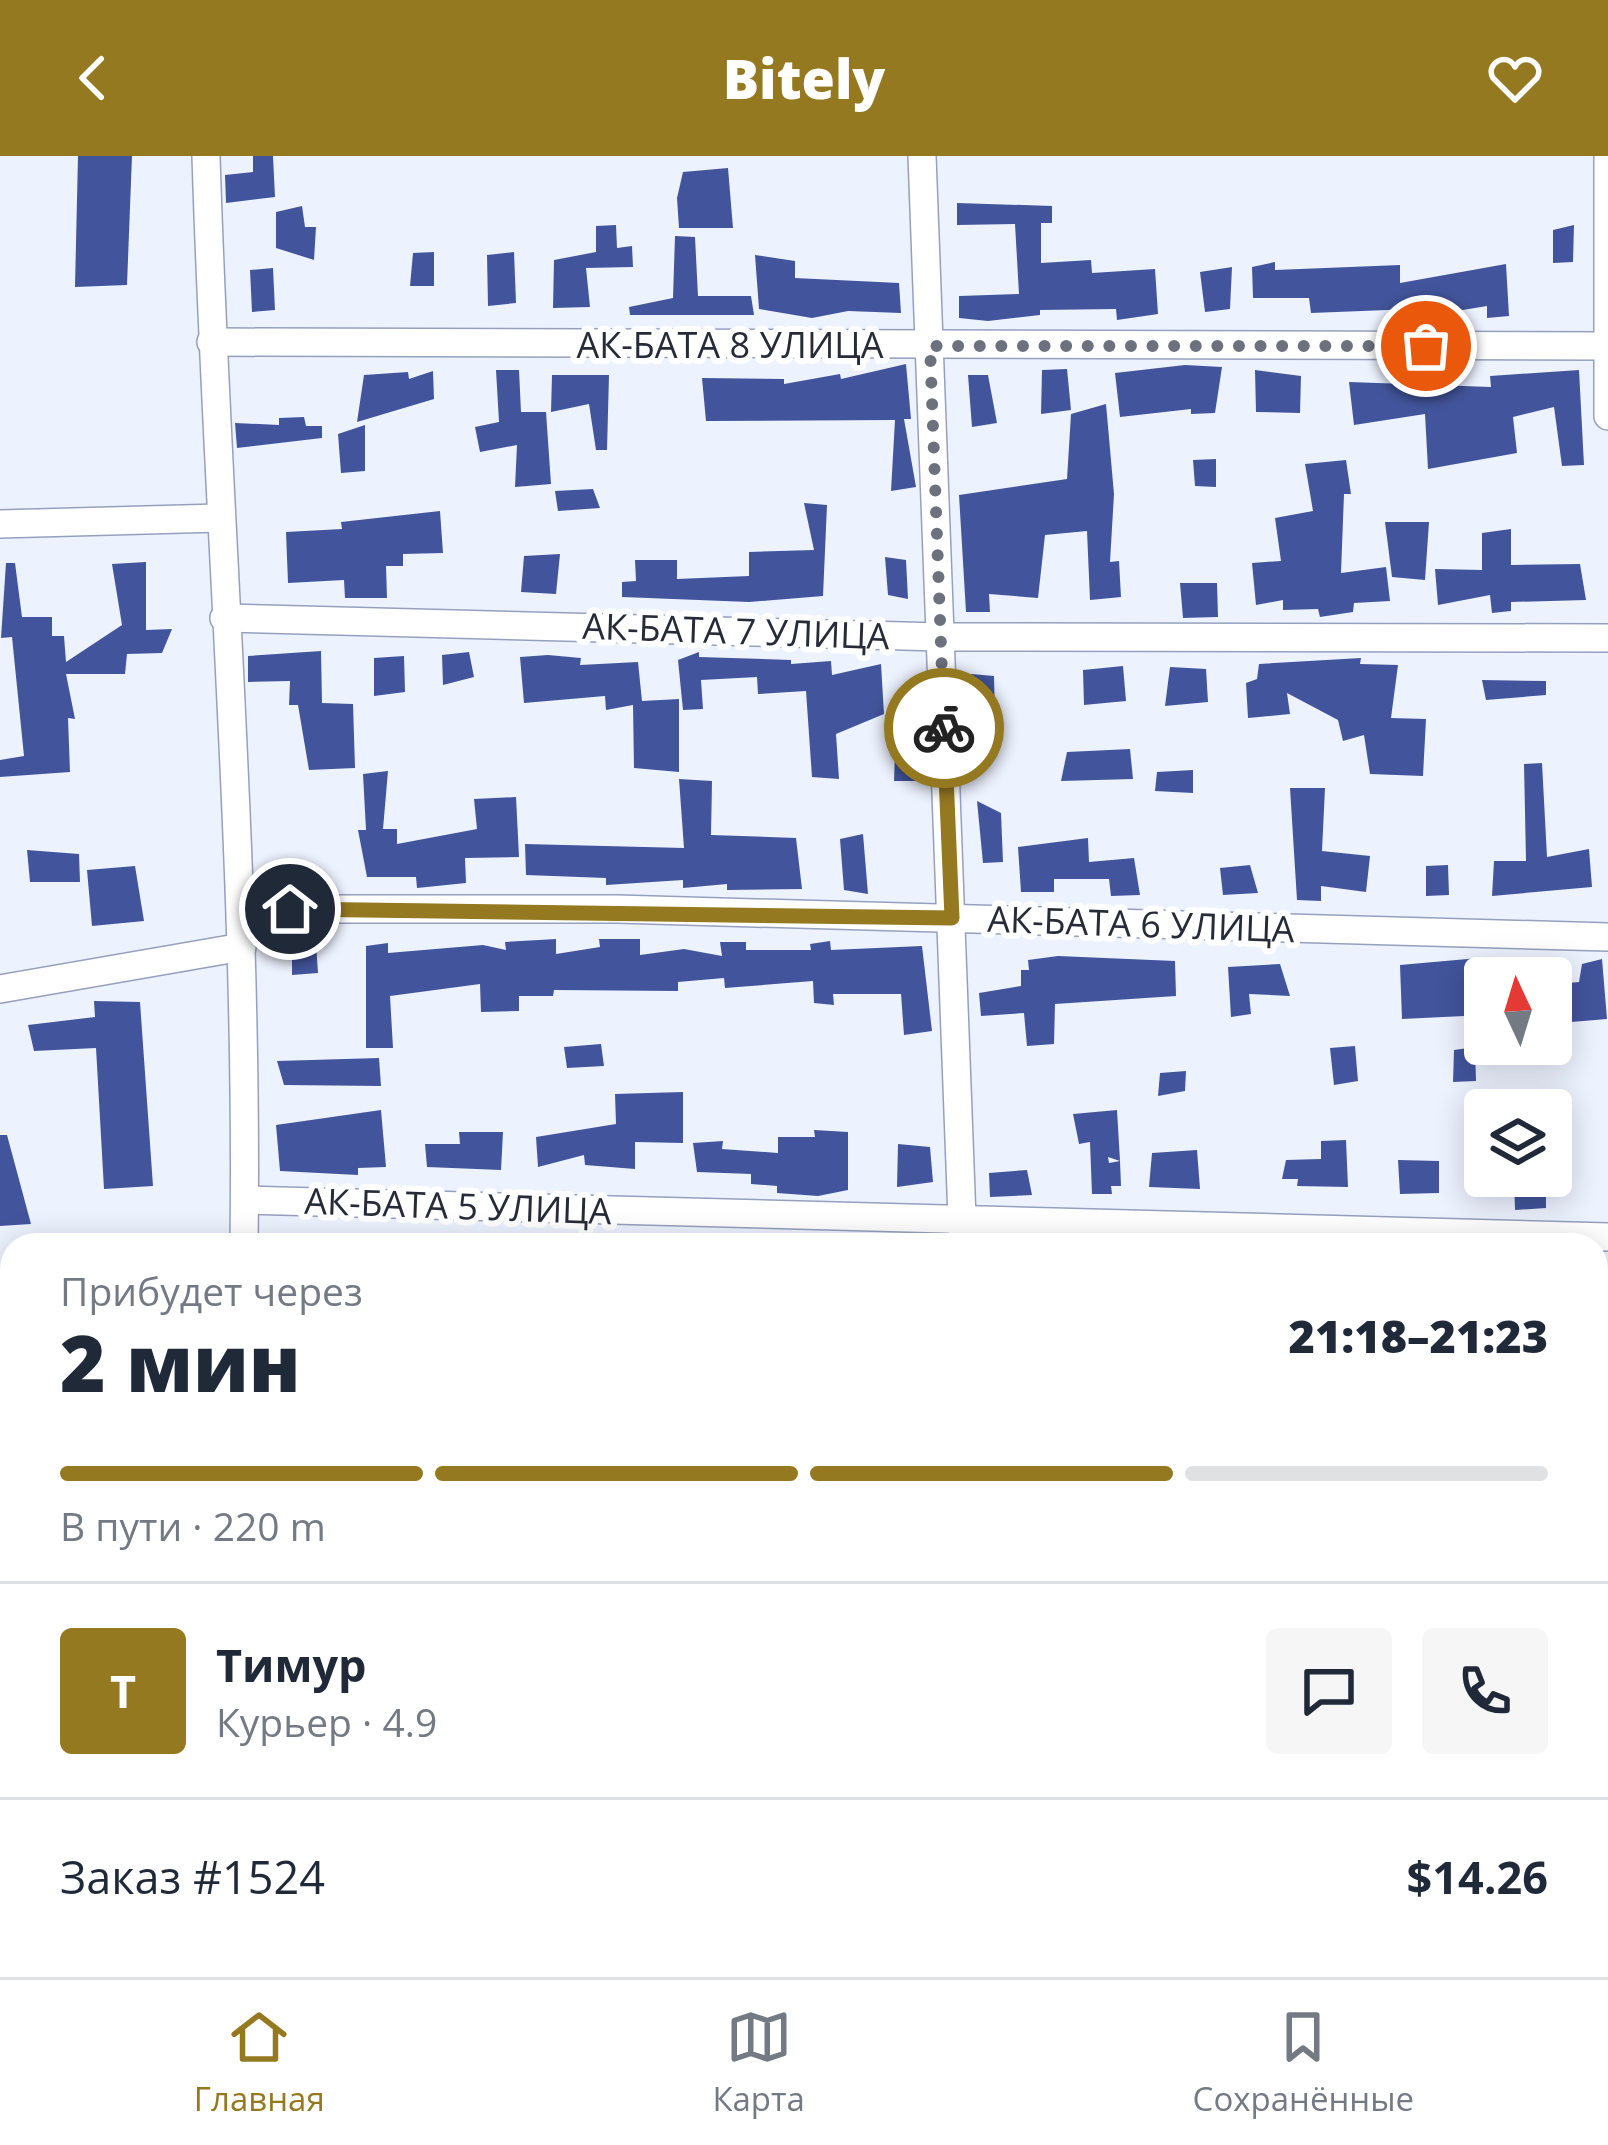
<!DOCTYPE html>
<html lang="ru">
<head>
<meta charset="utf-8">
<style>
  :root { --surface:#fff; --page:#f6f6f7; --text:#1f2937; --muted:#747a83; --line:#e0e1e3; --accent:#957920 }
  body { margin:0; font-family:"Open Sans",sans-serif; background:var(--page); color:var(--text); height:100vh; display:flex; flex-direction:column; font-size:45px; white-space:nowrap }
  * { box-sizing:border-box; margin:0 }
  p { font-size:39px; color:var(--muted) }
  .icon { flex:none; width:66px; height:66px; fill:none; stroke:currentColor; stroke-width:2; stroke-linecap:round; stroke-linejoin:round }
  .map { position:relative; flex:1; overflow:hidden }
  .side { position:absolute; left:0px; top:1077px; width:1608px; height:744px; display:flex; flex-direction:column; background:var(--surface); border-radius:36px 36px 0 0; box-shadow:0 6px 30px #0003 }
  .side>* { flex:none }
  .needle { width:78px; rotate:356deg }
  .buttons { position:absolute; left:1464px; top:801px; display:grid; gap:24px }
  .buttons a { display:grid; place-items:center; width:108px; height:108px; border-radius:12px; background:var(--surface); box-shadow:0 6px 30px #0003; font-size:60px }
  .pin { position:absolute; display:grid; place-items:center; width:102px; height:102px; color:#fff; margin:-51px; border:6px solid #fff; border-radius:50%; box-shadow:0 3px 12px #0007 }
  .courier { position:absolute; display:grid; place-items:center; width:120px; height:120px; margin:-60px; border:9px solid #957920; border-radius:50%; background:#fff; color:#222; box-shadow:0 3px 15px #0007 }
  .summary em { font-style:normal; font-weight:800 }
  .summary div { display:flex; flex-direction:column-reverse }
  .summary { display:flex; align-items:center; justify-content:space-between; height:204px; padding:0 60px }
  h1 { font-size:78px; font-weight:800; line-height:90px }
  .bar { display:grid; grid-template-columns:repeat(4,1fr); gap:18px 12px; align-content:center; height:144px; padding:0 60px }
  .bar i { height:15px; border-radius:9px; background:var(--line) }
  .bar .active { background:var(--accent) }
  .bar p { grid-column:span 4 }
  .line { display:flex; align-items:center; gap:30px; padding:0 60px; border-top:3px solid var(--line) }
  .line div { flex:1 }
  .round { display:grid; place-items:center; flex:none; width:126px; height:126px; border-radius:12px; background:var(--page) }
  header { display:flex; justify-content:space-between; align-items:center; height:156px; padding:0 60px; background:var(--accent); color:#fff; font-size:54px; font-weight:800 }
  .tabs { display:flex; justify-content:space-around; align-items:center; height:168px; border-top:3px solid var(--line); background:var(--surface); font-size:33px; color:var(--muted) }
  .tabs a { display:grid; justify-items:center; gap:6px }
  .tabs .active { color:var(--accent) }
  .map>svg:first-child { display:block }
  .building { fill:#42559c }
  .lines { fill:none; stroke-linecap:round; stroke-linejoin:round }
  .minor-casing { stroke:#96a0be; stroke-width:30 }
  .minor { stroke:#fff; stroke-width:27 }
  .done { stroke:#6c717d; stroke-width:12; stroke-dasharray:0 21.6 }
  .route { stroke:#957920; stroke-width:15 }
  .labels { text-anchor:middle; stroke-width:12; stroke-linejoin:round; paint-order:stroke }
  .street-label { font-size:36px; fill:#272b37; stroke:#fff }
</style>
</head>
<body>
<header><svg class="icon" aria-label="back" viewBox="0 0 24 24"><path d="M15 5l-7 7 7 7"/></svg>Bitely<svg class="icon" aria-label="heart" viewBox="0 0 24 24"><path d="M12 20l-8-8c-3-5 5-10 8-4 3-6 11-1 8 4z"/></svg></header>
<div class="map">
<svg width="1608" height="1821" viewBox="0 0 1608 1821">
  <rect width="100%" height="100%" fill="#edf2ff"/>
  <g class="building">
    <path d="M 78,0 L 132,0 L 127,129 L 75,131 Z"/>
    <path d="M 253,0 L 273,0 L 275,41 L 226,47 L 225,19 L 253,16 Z"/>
    <path d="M 728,12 L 733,72 L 679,72 L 677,42 L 683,16 Z"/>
    <path d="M 957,47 L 1052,50 L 1052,67 L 1041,67 L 1041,107 L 1091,104 L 1092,117 L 1155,113 L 1158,158 L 1117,164 L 1116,153 L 1040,154 L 1040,159 L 988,165 L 959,162 L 959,140 L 1019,138 L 1015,68 L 957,69 Z"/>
    <path d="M 302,50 L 305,71 L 316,71 L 314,104 L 276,92 L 276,56 Z"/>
    <path d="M 616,69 L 617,92 L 632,90 L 633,111 L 586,112 L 590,151 L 553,152 L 554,104 L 596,96 L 596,70 Z"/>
    <path d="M 1574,69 L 1573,106 L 1553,107 L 1553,74 Z"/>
    <path d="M 675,80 L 695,81 L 698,140 L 751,140 L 754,159 L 630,159 L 629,151 L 673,142 Z"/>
    <path d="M 434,96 L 434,130 L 410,130 L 413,97 Z"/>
    <path d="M 514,96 L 516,147 L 488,150 L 487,99 Z"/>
    <path d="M 755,99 L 795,105 L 795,122 L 899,127 L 901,157 L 848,155 L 812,162 L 759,153 Z"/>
    <path d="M 1275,106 L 1275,114 L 1400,109 L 1400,127 L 1506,108 L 1509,160 L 1487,162 L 1487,150 L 1414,162 L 1413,153 L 1311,157 L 1309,142 L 1253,142 L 1252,111 Z"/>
    <path d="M 1232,111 L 1230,153 L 1205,156 L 1200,116 Z"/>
    <path d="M 273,112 L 275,154 L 252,156 L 250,114 Z"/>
    <path d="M 906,208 L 911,263 L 904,263 L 916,331 L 891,335 L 895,264 L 706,265 L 702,222 L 784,223 L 784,228 L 840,218 L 841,223 Z"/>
    <path d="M 1185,209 L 1222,211 L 1215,257 L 1191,258 L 1191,253 L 1120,261 L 1115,217 Z"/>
    <path d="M 1067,213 L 1071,254 L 1041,258 L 1042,214 Z"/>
    <path d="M 496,214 L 519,214 L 521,256 L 546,256 L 551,328 L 515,331 L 517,289 L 480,296 L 475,271 L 499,266 Z"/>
    <path d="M 1255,214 L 1301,220 L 1300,257 L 1256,256 Z"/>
    <path d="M 1579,214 L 1584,309 L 1562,310 L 1554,251 L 1513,261 L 1517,297 L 1428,313 L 1425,258 L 1354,269 L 1349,226 L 1491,231 L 1490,220 Z"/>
    <path d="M 433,215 L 434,243 L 357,266 L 364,219 L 408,216 L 409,223 Z"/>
    <path d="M 552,219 L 609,219 L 607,294 L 596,294 L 589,248 L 551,256 Z"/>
    <path d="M 968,219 L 988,219 L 997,267 L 972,271 Z"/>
    <path d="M 1106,248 L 1114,338 L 1110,406 L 1119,405 L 1121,441 L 1090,444 L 1087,375 L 1045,379 L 1038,442 L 989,438 L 990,456 L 966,456 L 959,339 L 1067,323 L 1071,258 Z"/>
    <path d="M 304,261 L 306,270 L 322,270 L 322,282 L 237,292 L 235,267 L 279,269 L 279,262 Z"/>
    <path d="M 365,269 L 365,315 L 341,317 L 338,278 Z"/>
    <path d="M 1216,303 L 1216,331 L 1195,330 L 1193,304 Z"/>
    <path d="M 1346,304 L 1351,338 L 1344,338 L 1341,417 L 1386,411 L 1390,445 L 1354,447 L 1353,456 L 1320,461 L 1318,453 L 1283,454 L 1283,444 L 1256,449 L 1252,407 L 1281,405 L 1275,362 L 1313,355 L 1305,308 Z"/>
    <path d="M 593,333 L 600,352 L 558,355 L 555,335 Z"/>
    <path d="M 804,347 L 827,349 L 823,440 L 749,446 L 622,441 L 622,426 L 636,425 L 635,404 L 677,404 L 677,423 L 749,420 L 749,396 L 814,394 Z"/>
    <path d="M 440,355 L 443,397 L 403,398 L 403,410 L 386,410 L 387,442 L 345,442 L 344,424 L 288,427 L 286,376 L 342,373 L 341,366 Z"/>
    <path d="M 1385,366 L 1429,366 L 1425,424 L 1392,421 Z"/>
    <path d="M 1511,373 L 1511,409 L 1580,408 L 1586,444 L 1511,446 L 1511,455 L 1492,457 L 1490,439 L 1438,449 L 1435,413 L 1482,414 L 1482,377 Z"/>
    <path d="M 560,398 L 556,438 L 521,436 L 524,400 Z"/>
    <path d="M 885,401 L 906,404 L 908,443 L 888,439 Z"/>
    <path d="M 146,406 L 146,474 L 172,473 L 162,497 L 127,498 L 125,518 L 66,518 L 75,563 L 68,562 L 70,616 L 0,621 L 0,604 L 24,600 L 12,481 L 1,482 L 6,407 L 15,407 L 22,461 L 52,461 L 52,480 L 64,480 L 66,506 L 122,469 L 112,408 Z"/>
    <path d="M 1180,427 L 1217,427 L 1218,461 L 1183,462 Z"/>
    <path d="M 321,495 L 322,547 L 353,548 L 355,612 L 309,614 L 298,549 L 289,549 L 290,525 L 248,526 L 248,500 Z"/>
    <path d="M 469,496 L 474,521 L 443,529 L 442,499 Z"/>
    <path d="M 699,496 L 699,501 L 791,504 L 791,508 L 831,505 L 832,519 L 881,508 L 884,558 L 836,578 L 839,623 L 812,621 L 806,535 L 758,538 L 757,521 L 701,524 L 703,553 L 683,554 L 678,504 Z"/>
    <path d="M 548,499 L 581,502 L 580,509 L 638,506 L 642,545 L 679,543 L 679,616 L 634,612 L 633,549 L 606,554 L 605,540 L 524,547 L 520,501 Z"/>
    <path d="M 404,500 L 405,536 L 374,540 L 374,502 Z"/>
    <path d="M 1361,502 L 1360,508 L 1398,509 L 1391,562 L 1426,563 L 1423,620 L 1370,618 L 1364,579 L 1343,585 L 1338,564 L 1287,537 L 1290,558 L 1248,562 L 1246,527 L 1257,523 L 1259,508 Z"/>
    <path d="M 1123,510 L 1126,545 L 1084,549 L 1083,514 Z"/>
    <path d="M 1170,511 L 1206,513 L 1208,546 L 1165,550 Z"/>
    <path d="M 971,518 L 994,520 L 995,565 L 973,566 Z"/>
    <path d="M 1482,524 L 1546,525 L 1546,539 L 1486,544 Z"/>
    <path d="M 914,590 L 916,625 L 894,625 L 895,597 Z"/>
    <path d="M 1130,593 L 1133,623 L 1061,625 L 1067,596 Z"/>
    <path d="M 1542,607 L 1547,701 L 1589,693 L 1592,731 L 1492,740 L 1494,705 L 1526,705 L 1524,608 Z"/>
    <path d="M 1193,614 L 1193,637 L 1155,635 L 1157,616 Z"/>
    <path d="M 388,615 L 383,673 L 397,673 L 397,688 L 477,673 L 474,643 L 516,641 L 519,701 L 465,702 L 466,727 L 417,732 L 416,721 L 367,721 L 358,674 L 366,674 L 363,618 Z"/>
    <path d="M 679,623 L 712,625 L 711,679 L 796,682 L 802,733 L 727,734 L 727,728 L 683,732 L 683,724 L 606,729 L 606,722 L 526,719 L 525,688 L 684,692 Z"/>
    <path d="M 1290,632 L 1325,632 L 1322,695 L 1370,700 L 1366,736 L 1321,730 L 1321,745 L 1297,744 Z"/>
    <path d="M 977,645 L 1001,657 L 1003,706 L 983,707 Z"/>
    <path d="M 863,678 L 868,738 L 844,734 L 840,683 Z"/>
    <path d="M 1088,682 L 1089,706 L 1134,702 L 1140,739 L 1111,740 L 1109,723 L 1054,723 L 1054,736 L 1021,736 L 1018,691 Z"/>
    <path d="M 27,694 L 79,698 L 80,726 L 30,726 Z"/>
    <path d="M 1250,709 L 1258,737 L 1223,739 L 1220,712 Z"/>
    <path d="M 1448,709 L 1449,739 L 1426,740 L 1426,710 Z"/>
    <path d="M 135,710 L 144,765 L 92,770 L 87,714 Z"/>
    <path d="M 556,783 L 556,798 L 600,791 L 599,783 L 640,783 L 640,799 L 684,793 L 722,800 L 720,786 L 746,786 L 746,794 L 811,794 L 810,788 L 830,785 L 831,794 L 922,790 L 932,875 L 904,879 L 901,838 L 833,838 L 834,849 L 814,847 L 813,825 L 725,832 L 724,822 L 678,826 L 678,835 L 554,834 L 553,840 L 519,840 L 519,855 L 481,856 L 480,828 L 390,840 L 393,892 L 366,892 L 366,790 L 388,787 L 388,797 L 483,789 L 506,794 L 505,786 Z"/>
    <path d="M 316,787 L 318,817 L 292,819 L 292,789 Z"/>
    <path d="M 1058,800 L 1175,805 L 1176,840 L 1055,848 L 1054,888 L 1027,890 L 1024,857 L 981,860 L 979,837 L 1021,830 L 1021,814 L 1029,814 L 1028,804 Z"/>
    <path d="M 1490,801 L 1485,859 L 1402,863 L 1400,809 Z"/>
    <path d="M 1602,803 L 1607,863 L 1571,866 L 1568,827 L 1579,826 L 1582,808 Z"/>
    <path d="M 1280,808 L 1290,840 L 1249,838 L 1251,858 L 1231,861 L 1228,811 Z"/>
    <path d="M 94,845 L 140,846 L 153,1030 L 104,1033 L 96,892 L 34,895 L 28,869 L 95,861 Z"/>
    <path d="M 601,888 L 604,910 L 567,912 L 564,891 Z"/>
    <path d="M 1355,890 L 1358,925 L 1334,929 L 1330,892 Z"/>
    <path d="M 1475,891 L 1476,925 L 1453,926 L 1454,894 Z"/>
    <path d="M 379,902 L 381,930 L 284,929 L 277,905 Z"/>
    <path d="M 1186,915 L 1185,935 L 1158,940 L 1160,917 Z"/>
    <path d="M 683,936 L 683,987 L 635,986 L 635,1013 L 585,1009 L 584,999 L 538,1011 L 536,981 L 616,968 L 615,938 Z"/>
    <path d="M 381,954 L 386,1011 L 358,1012 L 358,1019 L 280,1015 L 276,969 Z"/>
    <path d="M 1117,954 L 1120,1005 L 1108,1001 L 1109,1007 L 1120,1005 L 1121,1030 L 1111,1030 L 1112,1038 L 1092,1038 L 1090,986 L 1079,988 L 1073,958 Z"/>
    <path d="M 814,974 L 848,976 L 848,1034 L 818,1040 L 777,1037 L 777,1030 L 751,1028 L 751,1018 L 697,1016 L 693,987 L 723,985 L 722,993 L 778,997 L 778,981 L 815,981 Z"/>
    <path d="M 459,976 L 503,976 L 501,1014 L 427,1011 L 425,988 L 460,988 Z"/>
    <path d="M 0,979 L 7,979 L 31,1068 L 0,1070 Z"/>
    <path d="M 1346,984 L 1348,1031 L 1297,1030 L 1298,1023 L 1282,1023 L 1286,1004 L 1321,1003 L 1321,985 Z"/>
    <path d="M 898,988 L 930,991 L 933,1026 L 897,1031 Z"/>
    <path d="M 1197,994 L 1200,1033 L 1149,1031 L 1152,997 Z"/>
    <path d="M 1398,1004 L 1439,1005 L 1439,1037 L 1400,1038 Z"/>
    <path d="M 1027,1014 L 1032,1039 L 990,1041 L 989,1017 Z"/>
    <path d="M 1514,1020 L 1546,1020 L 1546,1052 L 1515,1054 Z"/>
  </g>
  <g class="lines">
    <defs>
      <g id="minor">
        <path d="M 206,0 C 217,363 249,726 244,1089"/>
        <path d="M 922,0 L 963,1089"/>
        <path d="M 1608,0 L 1608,260"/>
        <path d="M 211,186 L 1608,190"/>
        <path d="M 0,368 L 219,362"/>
        <path d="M 224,462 L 940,481 L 1608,482"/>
        <path d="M 243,753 L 617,753 L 1608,781"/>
        <path d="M 0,833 L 242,791"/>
        <path d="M 245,1044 L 1608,1081"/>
        <path d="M 0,1181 L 12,1183"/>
        <path d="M 1596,1366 L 1608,1366"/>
        <path d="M 0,1628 L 12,1626"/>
        <path d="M 1596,1689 L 1608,1689"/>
        <path d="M 280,1809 L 281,1821"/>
        <path d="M 1002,1809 L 1003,1821"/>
      </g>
    </defs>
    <use href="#minor" class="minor-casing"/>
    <use href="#minor" class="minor"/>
  </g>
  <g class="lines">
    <path class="done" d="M 944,572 L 930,190 L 1426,190"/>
    <path class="route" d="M 290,753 L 952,762 L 944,572"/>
  </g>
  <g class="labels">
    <g class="street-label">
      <text x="730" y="202">АК-БАТА 8 УЛИЦА</text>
      <text transform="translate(736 475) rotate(2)" y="13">АК-БАТА 7 УЛИЦА</text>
      <text transform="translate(1141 768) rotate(2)" y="13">АК-БАТА 6 УЛИЦА</text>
      <text transform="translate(458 1050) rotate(2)" y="13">АК-БАТА 5 УЛИЦА</text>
    </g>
  </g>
</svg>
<div class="buttons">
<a><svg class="needle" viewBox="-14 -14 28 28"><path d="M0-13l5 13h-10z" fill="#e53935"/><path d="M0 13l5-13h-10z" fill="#747a83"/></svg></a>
<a><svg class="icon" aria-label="layers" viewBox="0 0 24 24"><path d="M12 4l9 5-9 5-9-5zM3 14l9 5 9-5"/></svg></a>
</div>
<div class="pin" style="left:1426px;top:190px;background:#ea580c"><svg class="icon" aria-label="bag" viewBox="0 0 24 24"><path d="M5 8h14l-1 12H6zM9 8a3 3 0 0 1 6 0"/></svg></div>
<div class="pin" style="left:290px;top:753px;background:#1f2937"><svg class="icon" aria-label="home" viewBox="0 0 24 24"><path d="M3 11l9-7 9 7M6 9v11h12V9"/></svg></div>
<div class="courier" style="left:944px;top:572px"><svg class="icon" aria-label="bike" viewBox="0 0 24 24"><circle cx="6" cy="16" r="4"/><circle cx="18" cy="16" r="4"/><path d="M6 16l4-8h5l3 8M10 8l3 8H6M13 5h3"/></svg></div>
<section class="side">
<div class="summary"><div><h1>2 мин</h1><p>Прибудет через</p></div><em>21:18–21:23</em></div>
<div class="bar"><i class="active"></i><i class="active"></i><i class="active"></i><i></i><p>В пути · 220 m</p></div>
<div class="line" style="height:216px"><b class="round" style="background:var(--accent);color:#fff">Т</b><div><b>Тимур</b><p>Курьер · 4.9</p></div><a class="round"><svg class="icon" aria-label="chat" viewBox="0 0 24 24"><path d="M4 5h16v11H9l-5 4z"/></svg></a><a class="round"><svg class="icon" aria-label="phone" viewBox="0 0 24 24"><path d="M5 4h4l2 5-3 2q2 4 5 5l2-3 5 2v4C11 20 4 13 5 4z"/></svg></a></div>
<div class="line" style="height:156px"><div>Заказ #1524</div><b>$14.26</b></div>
</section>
</div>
<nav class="tabs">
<a class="active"><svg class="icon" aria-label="home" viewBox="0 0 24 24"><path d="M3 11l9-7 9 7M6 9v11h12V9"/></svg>Главная</a>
<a><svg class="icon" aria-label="map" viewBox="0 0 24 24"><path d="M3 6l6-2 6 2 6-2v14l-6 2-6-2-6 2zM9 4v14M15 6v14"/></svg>Карта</a>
<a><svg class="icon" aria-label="saved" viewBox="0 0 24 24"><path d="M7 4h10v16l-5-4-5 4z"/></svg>Сохранённые</a>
</nav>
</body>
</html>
